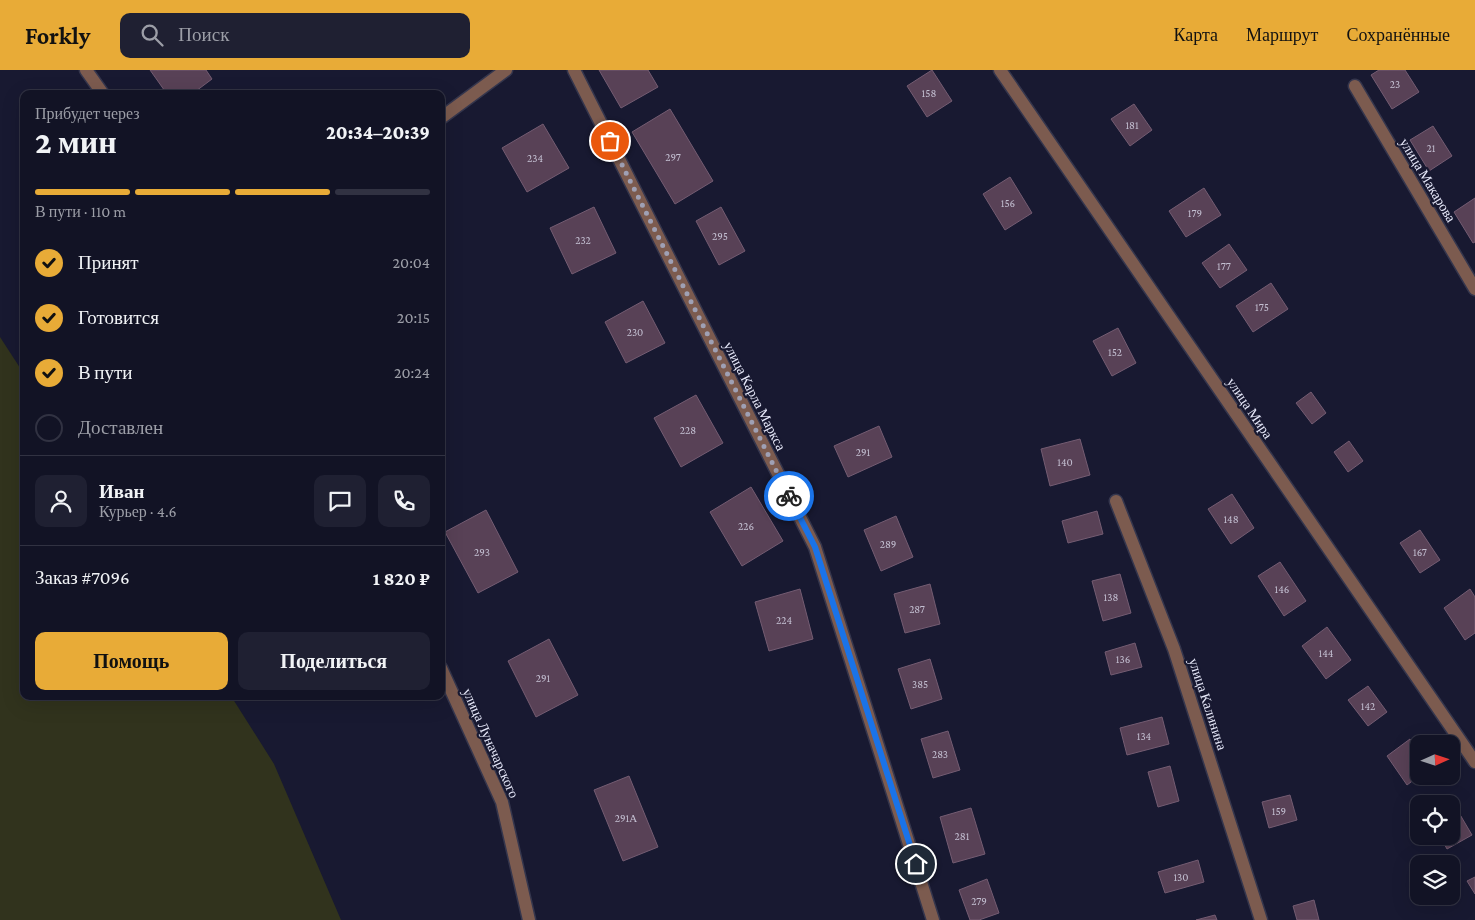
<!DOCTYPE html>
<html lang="ru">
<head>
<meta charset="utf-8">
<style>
  :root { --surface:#121325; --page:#1f2032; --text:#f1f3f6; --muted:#9c9ea7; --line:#313242; --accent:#e8ab37 }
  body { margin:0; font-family:"Crimson Pro",serif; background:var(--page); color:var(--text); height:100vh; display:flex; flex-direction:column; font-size:19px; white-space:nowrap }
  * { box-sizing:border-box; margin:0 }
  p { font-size:16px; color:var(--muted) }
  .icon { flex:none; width:28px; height:28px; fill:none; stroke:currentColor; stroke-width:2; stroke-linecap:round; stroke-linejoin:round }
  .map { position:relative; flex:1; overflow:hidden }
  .drawer { position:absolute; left:20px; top:20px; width:425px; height:610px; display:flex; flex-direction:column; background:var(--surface); border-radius:10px; box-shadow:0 5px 20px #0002,0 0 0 1px var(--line) }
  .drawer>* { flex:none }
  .needle { width:32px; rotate:87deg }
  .fabs { position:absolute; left:1410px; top:665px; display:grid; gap:10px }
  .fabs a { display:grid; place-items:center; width:50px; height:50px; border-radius:10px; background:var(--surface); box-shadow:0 5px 20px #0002,0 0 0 1px var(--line); font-size:25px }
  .pin { position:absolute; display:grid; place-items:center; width:42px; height:42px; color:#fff; margin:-21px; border:2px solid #fff; border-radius:50%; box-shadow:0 1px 5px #0007 }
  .courier { position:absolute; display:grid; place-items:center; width:50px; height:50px; margin:-25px; border:4px solid #1a73e8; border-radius:50%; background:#fff; color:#222; box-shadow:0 1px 6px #0007 }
  .summary em { font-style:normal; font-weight:800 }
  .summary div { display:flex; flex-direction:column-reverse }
  .summary { display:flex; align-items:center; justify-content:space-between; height:85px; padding:0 15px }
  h1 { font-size:32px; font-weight:800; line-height:38px }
  .bar { display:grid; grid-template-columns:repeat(4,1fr); gap:8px 5px; align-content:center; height:60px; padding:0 15px }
  .bar i { height:6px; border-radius:4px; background:var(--line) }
  .bar .current { background:var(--accent) }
  .bar p { grid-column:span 4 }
  .line { display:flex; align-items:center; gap:12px; padding:0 15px; border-top:1px solid var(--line) }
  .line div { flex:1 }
  .round { display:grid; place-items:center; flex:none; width:52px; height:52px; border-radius:10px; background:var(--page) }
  ol { padding:0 15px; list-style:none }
  li { display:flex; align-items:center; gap:15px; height:55px }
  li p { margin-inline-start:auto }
  li .icon { padding:5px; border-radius:50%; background:var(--accent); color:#111; stroke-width:4 }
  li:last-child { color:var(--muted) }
  li i { width:28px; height:28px; border:2px solid var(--line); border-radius:50% }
  .cta { display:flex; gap:10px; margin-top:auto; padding:10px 15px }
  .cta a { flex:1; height:58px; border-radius:10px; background:var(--accent); color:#111; font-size:20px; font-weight:800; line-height:58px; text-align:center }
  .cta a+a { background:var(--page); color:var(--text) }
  header { display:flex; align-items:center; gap:30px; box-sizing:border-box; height:70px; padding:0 25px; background:var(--accent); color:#111 }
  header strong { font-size:24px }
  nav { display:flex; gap:28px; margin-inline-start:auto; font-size:18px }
  .search { width:350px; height:45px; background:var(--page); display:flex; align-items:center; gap:12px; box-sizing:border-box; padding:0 18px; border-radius:10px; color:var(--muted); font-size:19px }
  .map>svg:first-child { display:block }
  .green { fill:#31331d }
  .building { fill:#584156; stroke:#745c72 }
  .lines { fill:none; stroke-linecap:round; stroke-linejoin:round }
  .minor-casing { stroke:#35364d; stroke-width:15 }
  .tertiary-casing { stroke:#35364d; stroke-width:15 }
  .minor { stroke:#7c5b4f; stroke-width:12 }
  .tertiary { stroke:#7c5b4f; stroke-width:12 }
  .done { stroke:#9fa0b4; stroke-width:5; stroke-dasharray:0 9 }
  .route { stroke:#1a73e8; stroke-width:6 }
  .labels { text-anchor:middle; stroke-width:4.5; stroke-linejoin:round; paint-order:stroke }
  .number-label { font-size:11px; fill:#c3bfd1 }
  .street-label { font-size:14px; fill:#e7e9fa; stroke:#181931 }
</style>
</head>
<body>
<header>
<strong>Forkly</strong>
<div class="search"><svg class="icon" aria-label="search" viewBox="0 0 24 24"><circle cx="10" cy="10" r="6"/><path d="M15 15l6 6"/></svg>Поиск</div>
<nav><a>Карта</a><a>Маршрут</a><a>Сохранённые</a></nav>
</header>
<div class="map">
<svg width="1475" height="850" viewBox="0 0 1475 850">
  <rect width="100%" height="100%" fill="#181931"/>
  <path class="green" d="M 0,267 L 24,304 L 24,626 L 231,626 L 274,694 L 341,850 L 0,850 Z"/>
  <g class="building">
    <path d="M 150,0 L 206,0 L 212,9 L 192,24 L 167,24 Z"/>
    <path d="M 599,0 L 648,0 L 658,17 L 621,38 Z"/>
    <path d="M 932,0 L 952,31 L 927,47 L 907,16 Z"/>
    <path d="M 1379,0 L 1405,0 L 1419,22 L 1392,39 L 1371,5 Z"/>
    <path d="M 1134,34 L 1152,60 L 1130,76 L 1111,49 Z"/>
    <path d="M 670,39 L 713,111 L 675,134 L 632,62 Z"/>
    <path d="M 543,54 L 569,98 L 527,122 L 502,78 Z"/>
    <path d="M 1433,56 L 1452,86 L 1429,101 L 1410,70 Z"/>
    <path d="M 1010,107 L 1032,143 L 1005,160 L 983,124 Z"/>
    <path d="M 1204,118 L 1221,145 L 1186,167 L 1169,141 Z"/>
    <path d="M 1475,128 L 1475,172 L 1473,173 L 1454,142 Z"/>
    <path d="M 594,137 L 616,183 L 572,204 L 550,158 Z"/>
    <path d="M 721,137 L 745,181 L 719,195 L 696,151 Z"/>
    <path d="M 1229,174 L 1247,200 L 1220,218 L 1202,193 Z"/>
    <path d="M 1271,213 L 1288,239 L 1253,262 L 1236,236 Z"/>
    <path d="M 643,231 L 665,273 L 626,293 L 605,252 Z"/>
    <path d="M 1118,258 L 1136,293 L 1112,306 L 1093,271 Z"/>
    <path d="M 1311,322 L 1326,343 L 1312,354 L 1296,333 Z"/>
    <path d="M 696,325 L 723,373 L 681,397 L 654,348 Z"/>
    <path d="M 879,356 L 892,387 L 848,407 L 834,376 Z"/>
    <path d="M 1080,369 L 1090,405 L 1050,416 L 1041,379 Z"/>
    <path d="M 1349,371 L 1363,391 L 1348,402 L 1334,382 Z"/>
    <path d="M 751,417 L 783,471 L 742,496 L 710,442 Z"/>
    <path d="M 1232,424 L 1254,458 L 1231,474 L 1208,439 Z"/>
    <path d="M 486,440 L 518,502 L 478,523 L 445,462 Z"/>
    <path d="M 1097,441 L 1103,464 L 1068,473 L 1062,451 Z"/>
    <path d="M 896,446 L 913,487 L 881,501 L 864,460 Z"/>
    <path d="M 1420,460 L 1440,490 L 1420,503 L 1400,473 Z"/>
    <path d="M 1280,492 L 1306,531 L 1284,546 L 1258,506 Z"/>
    <path d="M 1120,504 L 1131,543 L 1103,551 L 1092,511 Z"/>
    <path d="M 930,514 L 940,554 L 905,563 L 894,524 Z"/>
    <path d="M 800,519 L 813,569 L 769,581 L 755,532 Z"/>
    <path d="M 1470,519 L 1475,527 L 1475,563 L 1465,570 L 1444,538 Z"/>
    <path d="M 1327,557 L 1351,590 L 1326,609 L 1302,576 Z"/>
    <path d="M 549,569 L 578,625 L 536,647 L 508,591 Z"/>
    <path d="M 1135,573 L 1142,597 L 1111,605 L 1105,582 Z"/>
    <path d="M 930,589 L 942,629 L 911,639 L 898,599 Z"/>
    <path d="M 1368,616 L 1387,642 L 1368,656 L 1348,630 Z"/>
    <path d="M 1162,647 L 1169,674 L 1127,685 L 1120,658 Z"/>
    <path d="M 948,661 L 960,700 L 933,708 L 921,669 Z"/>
    <path d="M 1410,669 L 1419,682 L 1419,706 L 1407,715 L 1387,686 Z"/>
    <path d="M 1170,696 L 1179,731 L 1158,737 L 1148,702 Z"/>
    <path d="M 629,706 L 658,777 L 623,791 L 594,720 Z"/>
    <path d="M 1290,725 L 1297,750 L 1269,758 L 1262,732 Z"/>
    <path d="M 1452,731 L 1472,765 L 1447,779 L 1440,766 L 1451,766 L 1451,734 L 1447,734 Z"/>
    <path d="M 971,738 L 985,784 L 953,793 L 940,747 Z"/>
    <path d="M 1198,790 L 1204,812 L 1165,823 L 1158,802 Z"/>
    <path d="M 1475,807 L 1475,824 L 1467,811 Z"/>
    <path d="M 987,809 L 999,843 L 979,850 L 970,850 L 959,820 Z"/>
    <path d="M 1314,830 L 1319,850 L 1297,850 L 1293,836 Z"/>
    <path d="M 1215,845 L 1217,850 L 1196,850 Z"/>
  </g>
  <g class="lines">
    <defs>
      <g id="minor">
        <path d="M 86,0 L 103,24"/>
        <path d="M 574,0 L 815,477 L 933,850"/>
        <path d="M 1355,16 L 1475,219"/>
        <path d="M 441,48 L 506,0"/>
        <path d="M 1116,431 L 1174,579 L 1261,850"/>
        <path d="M 441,598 L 502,732 L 529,850"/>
      </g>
      <path id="tertiary" d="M 1000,0 L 1475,692"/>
    </defs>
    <use href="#minor" class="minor-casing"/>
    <use href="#tertiary" class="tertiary-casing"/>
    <use href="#minor" class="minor"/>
    <use href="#tertiary" class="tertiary"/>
  </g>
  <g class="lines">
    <path class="done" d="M 610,71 L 789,426"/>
    <path class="route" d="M 789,426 L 815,477 L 916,794"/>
  </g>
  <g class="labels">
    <g class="number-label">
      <text x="1395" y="18">23</text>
      <text x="929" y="27">158</text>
      <text x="1132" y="59">181</text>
      <text x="1431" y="82">21</text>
      <text x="673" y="91">297</text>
      <text x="535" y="92">234</text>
      <text x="1008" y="137">156</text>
      <text x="1195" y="147">179</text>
      <text x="720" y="170">295</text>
      <text x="583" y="174">232</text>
      <text x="1224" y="200">177</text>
      <text x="1262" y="241">175</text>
      <text x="635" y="266">230</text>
      <text x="1115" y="286">152</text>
      <text x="688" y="364">228</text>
      <text x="863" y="386">291</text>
      <text x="1065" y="396">140</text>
      <text x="1231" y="453">148</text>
      <text x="746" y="460">226</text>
      <text x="888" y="478">289</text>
      <text x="482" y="486">293</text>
      <text x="1420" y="486">167</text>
      <text x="1282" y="523">146</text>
      <text x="1111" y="531">138</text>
      <text x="917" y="543">287</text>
      <text x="784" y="554">224</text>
      <text x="1326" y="587">144</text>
      <text x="1123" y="593">136</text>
      <text x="543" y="612">291</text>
      <text x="920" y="618">385</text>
      <text x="1368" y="640">142</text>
      <text x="1144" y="670">134</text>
      <text x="940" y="688">283</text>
      <text x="1279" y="745">159</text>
      <text x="626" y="752">291А</text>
      <text x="962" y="770">281</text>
      <text x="1181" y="811">130</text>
      <text x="979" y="835">279</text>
    </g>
    <g class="street-label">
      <text transform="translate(1428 110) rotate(59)" y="5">улица Макарова</text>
      <text transform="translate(755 326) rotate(63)" y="5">улица Карла Маркса</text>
      <text transform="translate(1250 338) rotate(56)" y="5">улица Мира</text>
      <text transform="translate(1208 634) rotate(72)" y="5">улица Калинина</text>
      <text transform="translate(491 673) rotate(66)" y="5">улица Луначарского</text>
    </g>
  </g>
</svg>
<div class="fabs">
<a><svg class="needle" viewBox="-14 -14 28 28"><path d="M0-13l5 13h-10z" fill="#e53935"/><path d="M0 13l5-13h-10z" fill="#9c9ea7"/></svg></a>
<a><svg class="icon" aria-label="locate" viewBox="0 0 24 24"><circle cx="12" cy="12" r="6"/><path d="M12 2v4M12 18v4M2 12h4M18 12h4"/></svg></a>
<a><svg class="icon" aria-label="layers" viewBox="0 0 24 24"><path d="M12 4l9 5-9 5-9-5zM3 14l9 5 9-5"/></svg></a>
</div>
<div class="pin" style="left:610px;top:71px;background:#ea580c"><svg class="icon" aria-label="bag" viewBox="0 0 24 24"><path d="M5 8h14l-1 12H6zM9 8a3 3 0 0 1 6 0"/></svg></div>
<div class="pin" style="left:916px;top:794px;background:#1f2937"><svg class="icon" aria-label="home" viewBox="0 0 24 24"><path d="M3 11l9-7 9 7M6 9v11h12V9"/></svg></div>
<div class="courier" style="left:789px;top:426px"><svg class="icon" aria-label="bike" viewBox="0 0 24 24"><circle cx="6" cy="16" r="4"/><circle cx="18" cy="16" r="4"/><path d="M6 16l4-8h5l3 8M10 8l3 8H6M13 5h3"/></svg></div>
<section class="drawer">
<div class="summary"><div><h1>2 мин</h1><p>Прибудет через</p></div><em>20:34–20:39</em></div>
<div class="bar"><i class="current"></i><i class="current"></i><i class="current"></i><i></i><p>В пути · 110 m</p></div>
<ol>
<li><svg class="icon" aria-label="check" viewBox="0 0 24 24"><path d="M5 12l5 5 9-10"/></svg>Принят<p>20:04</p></li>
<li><svg class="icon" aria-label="check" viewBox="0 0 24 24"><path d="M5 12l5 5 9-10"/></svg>Готовится<p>20:15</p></li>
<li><svg class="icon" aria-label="check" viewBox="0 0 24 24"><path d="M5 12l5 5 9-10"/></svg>В пути<p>20:24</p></li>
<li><i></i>Доставлен</li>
</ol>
<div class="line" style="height:90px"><a class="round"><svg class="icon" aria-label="person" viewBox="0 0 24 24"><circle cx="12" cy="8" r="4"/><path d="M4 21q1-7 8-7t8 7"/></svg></a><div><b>Иван</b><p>Курьер · 4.6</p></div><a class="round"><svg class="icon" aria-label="chat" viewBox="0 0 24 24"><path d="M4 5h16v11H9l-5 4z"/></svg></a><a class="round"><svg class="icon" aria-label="phone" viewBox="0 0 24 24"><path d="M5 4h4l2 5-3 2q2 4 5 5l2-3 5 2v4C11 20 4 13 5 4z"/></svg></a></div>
<div class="line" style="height:65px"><div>Заказ #7096</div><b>1 820 ₽</b></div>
<div class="cta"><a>Помощь</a><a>Поделиться</a></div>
</section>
</div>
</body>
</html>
